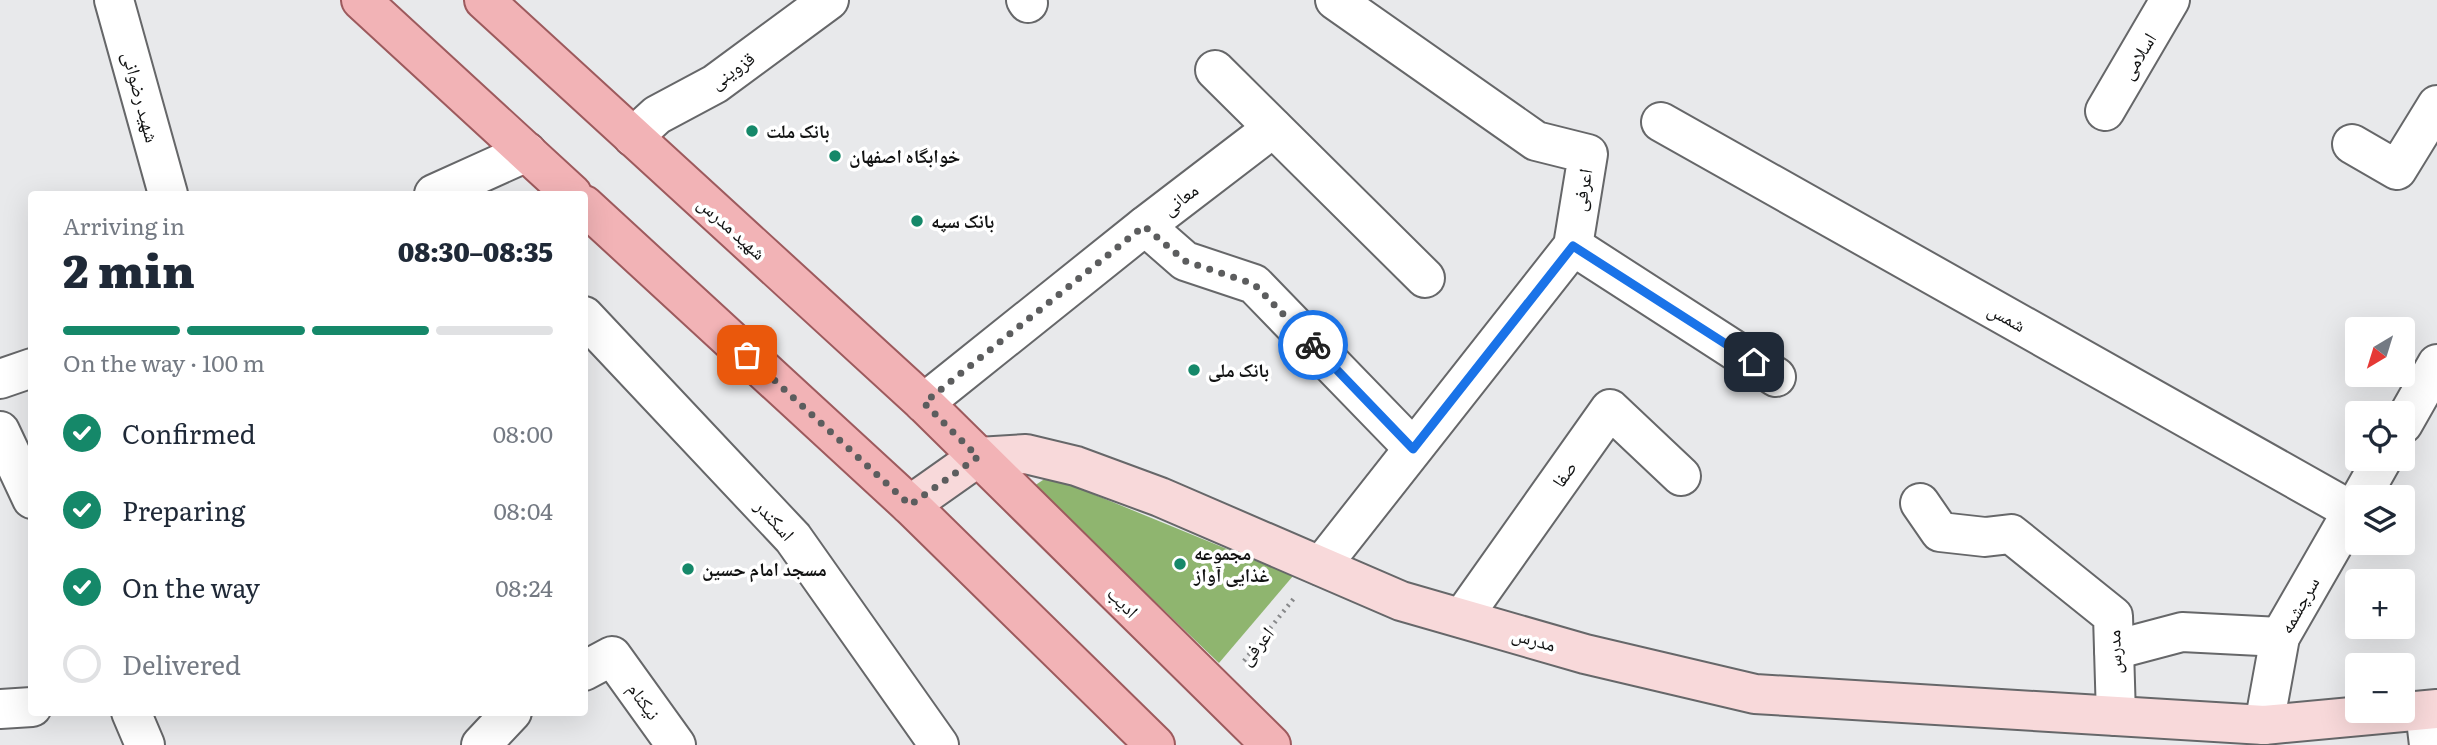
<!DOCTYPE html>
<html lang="en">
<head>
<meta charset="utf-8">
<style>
  :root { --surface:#fff; --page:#f2f2f3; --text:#1f2937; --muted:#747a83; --line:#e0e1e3; --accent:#158869 }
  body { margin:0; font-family:Literata,"Noto Naskh Arabic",serif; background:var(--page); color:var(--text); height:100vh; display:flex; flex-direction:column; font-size:26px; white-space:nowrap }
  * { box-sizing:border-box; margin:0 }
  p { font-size:23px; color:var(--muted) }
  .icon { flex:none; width:38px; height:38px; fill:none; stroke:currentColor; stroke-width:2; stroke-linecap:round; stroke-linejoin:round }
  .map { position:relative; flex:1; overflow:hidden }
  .details { position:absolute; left:28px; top:191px; width:560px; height:525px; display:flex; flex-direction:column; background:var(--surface); border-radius:7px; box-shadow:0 7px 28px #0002 }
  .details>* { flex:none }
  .needle { width:46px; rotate:218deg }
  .tools { position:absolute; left:2345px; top:317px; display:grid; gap:14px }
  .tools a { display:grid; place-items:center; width:70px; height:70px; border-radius:7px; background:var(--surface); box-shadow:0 7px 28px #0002; font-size:35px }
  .pin { position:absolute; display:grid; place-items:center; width:60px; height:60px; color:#fff; margin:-30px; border-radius:14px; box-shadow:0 4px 10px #0006 }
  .courier { position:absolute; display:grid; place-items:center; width:70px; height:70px; margin:-35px; border:5px solid #1a73e8; border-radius:50%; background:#fff; color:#222; box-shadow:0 2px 9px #0007 }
  .head em { font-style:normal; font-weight:800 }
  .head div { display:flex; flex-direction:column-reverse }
  .head { display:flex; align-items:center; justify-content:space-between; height:119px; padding:0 35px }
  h1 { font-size:46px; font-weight:800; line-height:52px }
  .bar { display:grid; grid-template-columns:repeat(4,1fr); gap:10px 7px; align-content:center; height:84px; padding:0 35px }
  .bar i { height:9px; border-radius:5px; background:var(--line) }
  .bar .active { background:var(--accent) }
  .bar p { grid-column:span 4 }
  ol { padding:0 35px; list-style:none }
  li { display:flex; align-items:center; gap:21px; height:77px }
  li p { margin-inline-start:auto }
  li .icon { padding:7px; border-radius:50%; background:var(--accent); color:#fff; stroke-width:4 }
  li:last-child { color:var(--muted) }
  li i { width:38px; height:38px; border:4px solid var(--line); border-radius:50% }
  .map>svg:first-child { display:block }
  .forest { fill:#8fb56f }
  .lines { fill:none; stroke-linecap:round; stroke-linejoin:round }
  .minor-casing { stroke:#666769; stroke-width:42 }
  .secondary-casing { stroke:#666769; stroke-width:42 }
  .primary-casing { stroke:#9d5a5d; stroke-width:42 }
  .path { stroke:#87888a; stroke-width:4.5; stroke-dasharray:2 5; stroke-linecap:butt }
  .minor { stroke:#fff; stroke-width:38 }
  .secondary { stroke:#f8d9da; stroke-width:38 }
  .primary { stroke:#f2b3b6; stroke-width:38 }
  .done { stroke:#5c5d5e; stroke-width:7; stroke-dasharray:0 12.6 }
  .route { stroke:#1a73e8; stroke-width:9 }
  .poi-dot { fill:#158869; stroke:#fff; stroke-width:2.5 }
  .labels { text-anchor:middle; stroke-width:7; stroke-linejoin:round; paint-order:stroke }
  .street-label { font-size:19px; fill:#111212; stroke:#fff }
  .poi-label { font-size:19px; font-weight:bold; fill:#111212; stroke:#fff; text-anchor:start }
</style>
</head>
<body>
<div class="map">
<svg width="2437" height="745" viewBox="0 0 2437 745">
  <rect width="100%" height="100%" fill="#e8e9eb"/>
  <path class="forest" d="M 1049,476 L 1293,576 L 1219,663 L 1034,486 Z"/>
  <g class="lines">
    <defs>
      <g id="minor">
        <path d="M 114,0 L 168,194"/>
        <path d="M 1026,0 L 1028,3"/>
        <path d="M 1215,70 L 1425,278"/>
        <path d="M 2105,111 L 2170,0"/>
        <path d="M 1661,122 L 2352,511"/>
        <path d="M 633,137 L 657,115 L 715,84 L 829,0"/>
        <path d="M 2352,144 L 2397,170 L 2437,105"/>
        <path d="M 434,194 L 527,152"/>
        <path d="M 1145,226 L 1185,261 L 1254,284 L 1413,448"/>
        <path d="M 1573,246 L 1776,377"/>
        <path d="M 584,316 L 793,538 L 939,745"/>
        <path d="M 0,379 L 32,368"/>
        <path d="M 924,403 L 1145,226 L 1273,128"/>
        <path d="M 2403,424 L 2437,364"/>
        <path d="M 0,431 L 32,499"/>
        <path d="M 2361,497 L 2383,458"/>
        <path d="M 1920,503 L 1940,532 L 1985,537 L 2011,534 L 2113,616 L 2116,716"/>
        <path d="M 1321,566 L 1573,246 L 1588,154 L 1536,141 L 1335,0"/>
        <path d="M 1462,618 L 1610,409 L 1681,476"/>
        <path d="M 2114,650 L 2182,632 L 2280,637"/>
        <path d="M 584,671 L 612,656 L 676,745"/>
        <path d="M 0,709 L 32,707"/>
        <path d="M 2425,711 L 2429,745"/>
        <path d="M 131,712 L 145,745"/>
        <path d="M 2264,725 L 2280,637 L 2357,503"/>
        <path d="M 481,745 L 512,712"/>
      </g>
      <path id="secondary" d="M 910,505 L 978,457 L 1026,454 L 1076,466 L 1160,497 L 1401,601 L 1585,654 L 1755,694 L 2264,725 L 2437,709"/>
      <g id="primary">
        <path d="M 361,0 L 572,194"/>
        <path d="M 484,0 L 924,403 L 1271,745"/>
        <path d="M 584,205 L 910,505 L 1155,745"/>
      </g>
    </defs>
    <use href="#minor" class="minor-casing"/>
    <use href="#secondary" class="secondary-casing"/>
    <use href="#primary" class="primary-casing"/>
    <path class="path" d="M 1244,661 L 1295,597"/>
    <use href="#minor" class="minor"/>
    <use href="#secondary" class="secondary"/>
    <use href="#primary" class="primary"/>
  </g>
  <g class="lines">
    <path class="done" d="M 747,355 L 910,505 L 978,457 L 924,403 L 1144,226 L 1185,261 L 1254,284 L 1313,345"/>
    <path class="route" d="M 1313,345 L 1413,449 L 1573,246 L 1754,362"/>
  </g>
  <g class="poi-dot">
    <circle cx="752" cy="131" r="7"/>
    <circle cx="835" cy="156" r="7"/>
    <circle cx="917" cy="221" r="7"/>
    <circle cx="1194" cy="370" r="7"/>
    <circle cx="1180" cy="564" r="7"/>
    <circle cx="688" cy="569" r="7"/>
  </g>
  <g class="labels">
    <g class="street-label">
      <text transform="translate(2138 56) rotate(-59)" y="7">اسلامی</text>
      <text transform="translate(732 70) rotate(-35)" y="7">قزوینی</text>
      <text transform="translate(141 97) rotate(75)" y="7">شهید رضوانی</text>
      <text transform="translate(1582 190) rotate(-80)" y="7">اعرفی</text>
      <text transform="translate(1180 199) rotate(-37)" y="7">معانی</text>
      <text transform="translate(732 228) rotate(42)" y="7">شهید مدرس</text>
      <text transform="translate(2007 317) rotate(29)" y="7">شمس</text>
      <text transform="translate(1564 474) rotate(-55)" y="7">صفا</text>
      <text transform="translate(775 520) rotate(48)" y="7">اسکندر</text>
      <text transform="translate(1123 602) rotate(45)" y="7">ادیب</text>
      <text transform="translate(2299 605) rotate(-61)" y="7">سرچشمه</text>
      <text transform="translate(1534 639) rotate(16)" y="7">مدرس</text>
      <text transform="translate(1256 646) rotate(-51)" y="7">اعرفی</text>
      <text transform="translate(2114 652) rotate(-92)" y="7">مدرس</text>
      <text transform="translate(644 701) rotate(54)" y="7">نیکنام</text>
    </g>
    <g class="poi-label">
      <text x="766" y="138">بانک ملت</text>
      <text x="849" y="163">خوابگاه اصفهان</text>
      <text x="931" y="228">بانک سپه</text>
      <text x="1208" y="377">بانک ملی</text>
      <text x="1194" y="560">مجموعه<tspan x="1194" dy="22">غذایی آواز</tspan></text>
      <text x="702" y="576">مسجد امام حسین</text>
    </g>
  </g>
</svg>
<div class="tools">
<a><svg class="needle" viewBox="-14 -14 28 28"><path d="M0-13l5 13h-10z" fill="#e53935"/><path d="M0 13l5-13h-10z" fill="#747a83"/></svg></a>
<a><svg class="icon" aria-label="locate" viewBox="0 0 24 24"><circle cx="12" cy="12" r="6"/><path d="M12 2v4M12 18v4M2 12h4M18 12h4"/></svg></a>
<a><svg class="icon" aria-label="layers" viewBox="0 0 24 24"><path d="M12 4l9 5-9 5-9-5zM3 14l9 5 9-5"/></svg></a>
<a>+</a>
<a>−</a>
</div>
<div class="pin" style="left:747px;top:355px;background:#ea580c"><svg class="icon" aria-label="bag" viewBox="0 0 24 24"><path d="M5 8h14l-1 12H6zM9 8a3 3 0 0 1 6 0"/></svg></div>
<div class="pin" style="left:1754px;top:362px;background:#1f2937"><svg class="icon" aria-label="home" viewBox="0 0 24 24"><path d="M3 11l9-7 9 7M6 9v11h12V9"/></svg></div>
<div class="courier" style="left:1313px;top:345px"><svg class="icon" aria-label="bike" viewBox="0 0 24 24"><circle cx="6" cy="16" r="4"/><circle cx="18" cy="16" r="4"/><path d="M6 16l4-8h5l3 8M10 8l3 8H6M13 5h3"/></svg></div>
<section class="details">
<div class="head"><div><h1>2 min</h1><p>Arriving in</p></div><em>08:30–08:35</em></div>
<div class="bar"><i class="active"></i><i class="active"></i><i class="active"></i><i></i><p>On the way · 100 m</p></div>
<ol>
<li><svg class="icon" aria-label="check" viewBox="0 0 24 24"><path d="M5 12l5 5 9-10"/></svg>Confirmed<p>08:00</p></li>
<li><svg class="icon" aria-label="check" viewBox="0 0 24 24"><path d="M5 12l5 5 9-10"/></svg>Preparing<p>08:04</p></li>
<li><svg class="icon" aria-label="check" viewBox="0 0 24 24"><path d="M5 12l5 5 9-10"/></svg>On the way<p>08:24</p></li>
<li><i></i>Delivered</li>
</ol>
</section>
</div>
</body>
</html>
